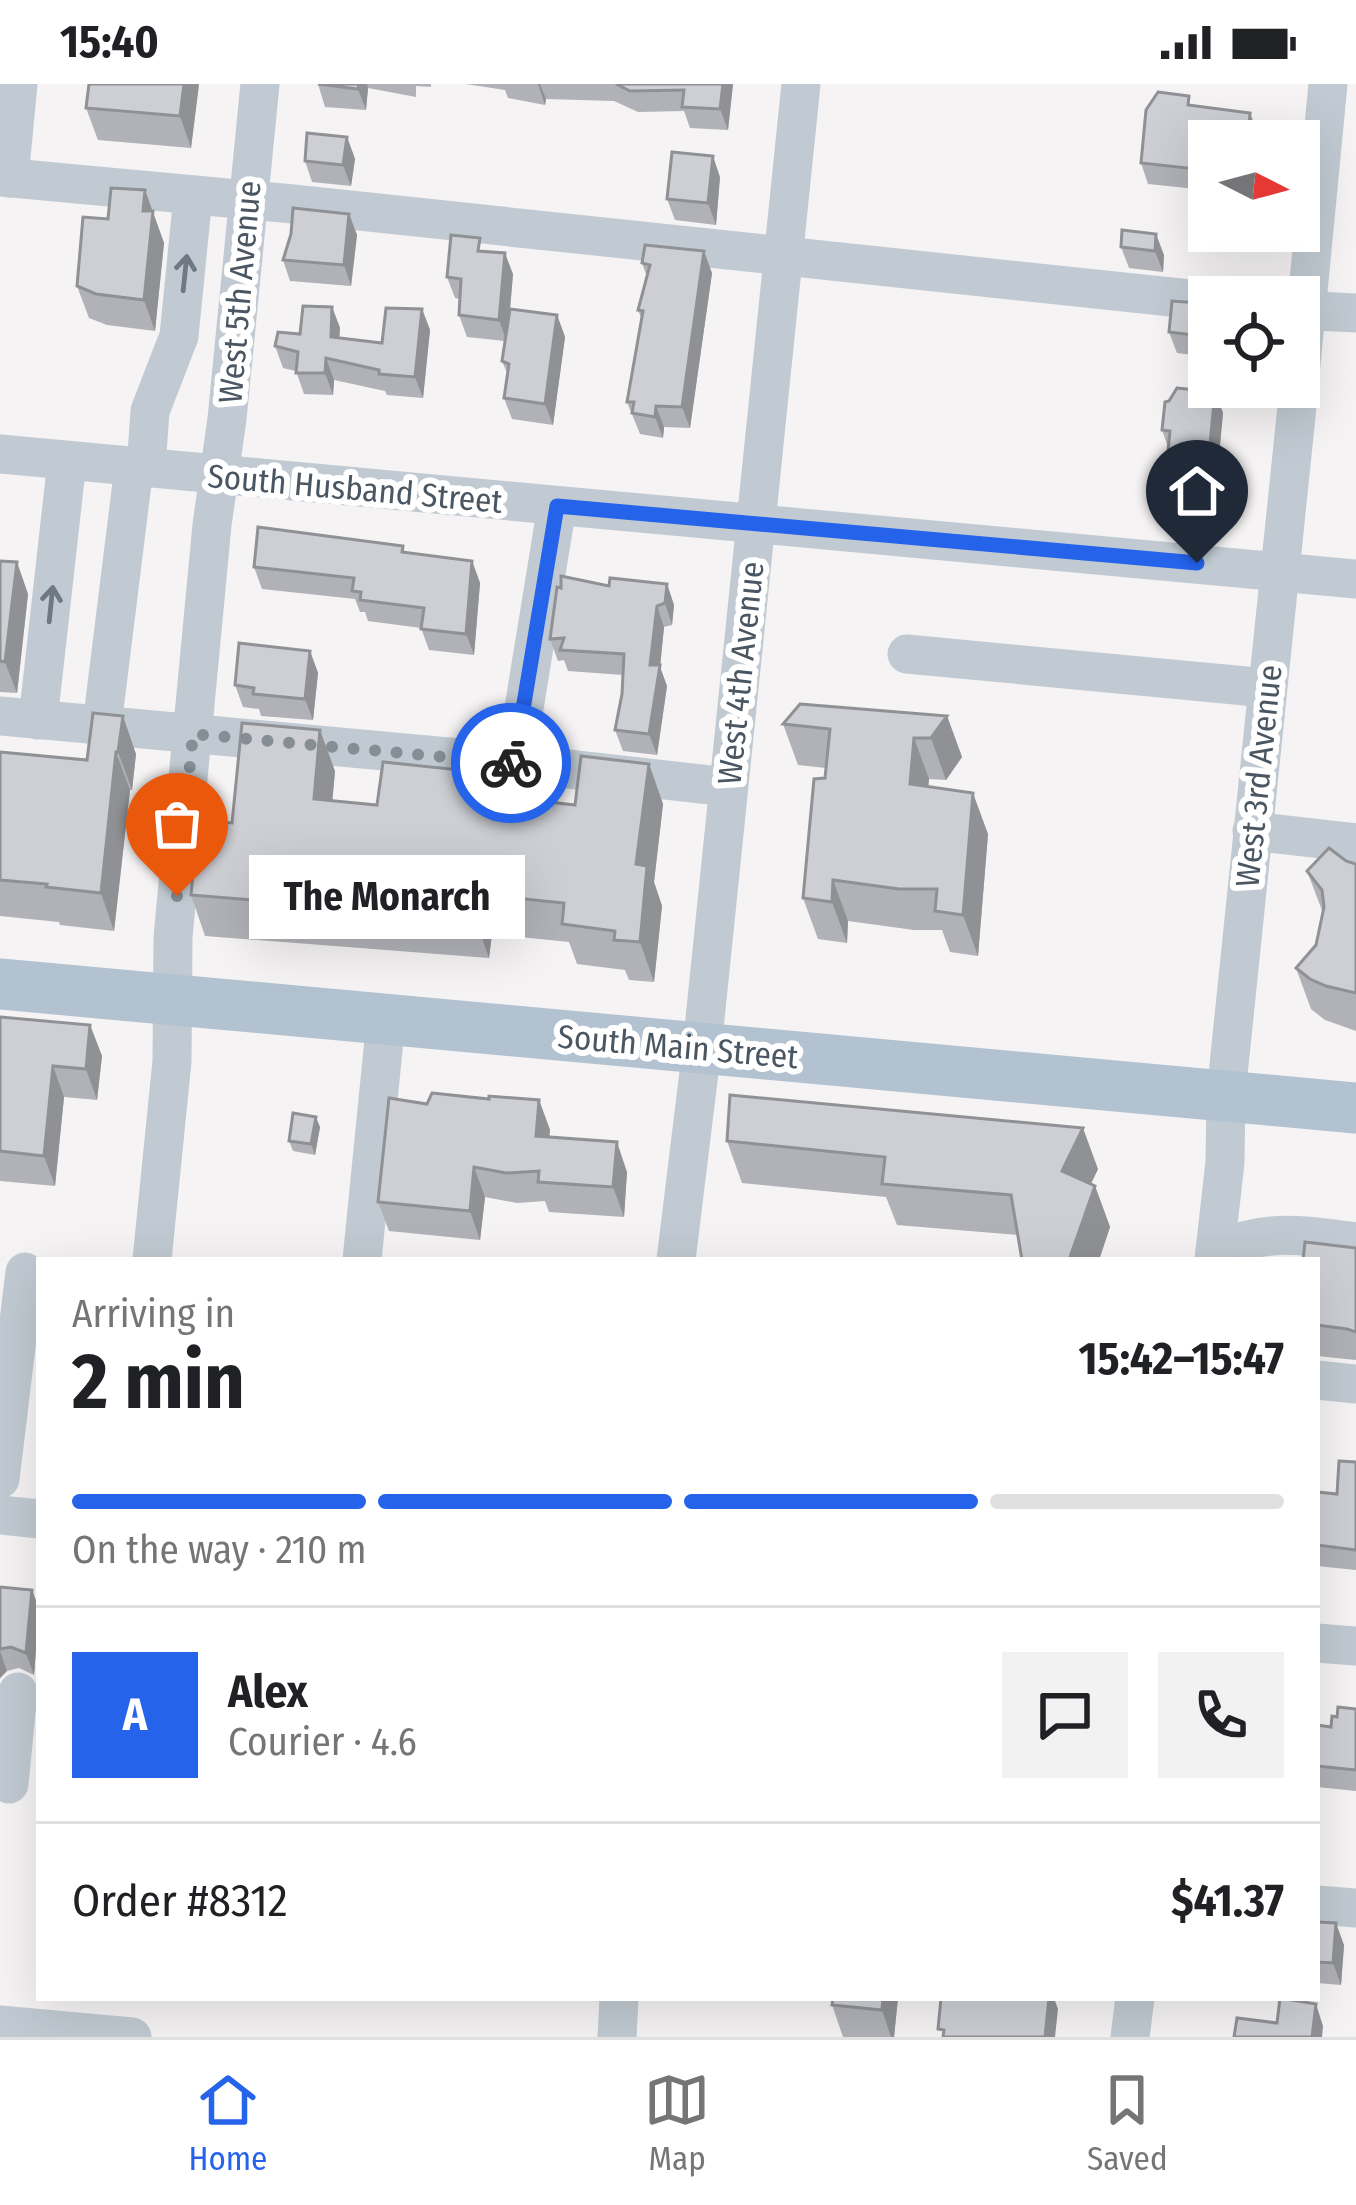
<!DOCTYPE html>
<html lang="en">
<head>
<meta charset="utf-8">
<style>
  :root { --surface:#fff; --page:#f2f2f2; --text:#202124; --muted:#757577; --line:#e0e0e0; --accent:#2563eb }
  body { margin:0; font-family:"Fira Sans Condensed",sans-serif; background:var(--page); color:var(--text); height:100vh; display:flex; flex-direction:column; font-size:45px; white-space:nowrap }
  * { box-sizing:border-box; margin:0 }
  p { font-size:39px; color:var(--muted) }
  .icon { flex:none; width:66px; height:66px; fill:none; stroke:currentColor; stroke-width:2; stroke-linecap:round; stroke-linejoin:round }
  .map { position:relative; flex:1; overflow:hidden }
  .side { position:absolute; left:36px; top:1173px; width:1284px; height:744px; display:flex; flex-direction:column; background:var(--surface); border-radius:0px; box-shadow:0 12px 48px #0002 }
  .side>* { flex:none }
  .needle { width:78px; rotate:96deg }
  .controls { position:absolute; left:1188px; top:36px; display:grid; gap:24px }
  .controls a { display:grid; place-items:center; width:132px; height:132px; border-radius:0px; background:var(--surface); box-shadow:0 12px 48px #0002; font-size:60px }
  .pin { position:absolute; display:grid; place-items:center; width:102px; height:102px; color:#fff; margin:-123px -51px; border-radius:50% 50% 50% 0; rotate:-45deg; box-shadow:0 0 12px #0007 }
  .pin .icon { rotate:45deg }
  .courier { position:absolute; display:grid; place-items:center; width:120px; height:120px; margin:-60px; border:9px solid #2563eb; border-radius:50%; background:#fff; color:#222; box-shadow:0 3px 15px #0007 }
  .bubble { position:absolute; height:84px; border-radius:0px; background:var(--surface); box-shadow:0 12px 48px #0002; font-size:39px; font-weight:700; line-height:84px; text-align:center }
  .head em { font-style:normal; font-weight:700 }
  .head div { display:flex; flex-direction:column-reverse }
  .head { display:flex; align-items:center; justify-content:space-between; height:204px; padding:0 36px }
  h1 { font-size:78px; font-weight:700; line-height:90px }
  .bar { display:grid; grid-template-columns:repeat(4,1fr); gap:18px 12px; align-content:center; height:144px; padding:0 36px }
  .bar i { height:15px; border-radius:9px; background:var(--line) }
  .bar .active { background:var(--accent) }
  .bar p { grid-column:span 4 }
  .line { display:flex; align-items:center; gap:30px; padding:0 36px; border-top:3px solid var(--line) }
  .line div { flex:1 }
  .round { display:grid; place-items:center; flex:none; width:126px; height:126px; border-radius:0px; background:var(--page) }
  .status { display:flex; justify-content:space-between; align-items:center; height:84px; padding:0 60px; background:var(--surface); direction:ltr }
  .status svg { height:33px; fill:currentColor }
  .dock { display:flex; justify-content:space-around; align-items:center; height:168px; border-top:3px solid var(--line); background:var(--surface); font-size:33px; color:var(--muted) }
  .dock a { display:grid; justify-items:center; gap:6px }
  .dock .active { color:var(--accent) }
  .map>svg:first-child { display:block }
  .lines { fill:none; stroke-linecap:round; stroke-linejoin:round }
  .minor { stroke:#c1cad2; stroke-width:39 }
  .major { stroke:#b3c2d1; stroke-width:51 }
  .wall { fill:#b0b2b7 }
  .shaded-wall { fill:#909195 }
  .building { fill:#cdcfd5; stroke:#909195; stroke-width:3 }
  .oneway { stroke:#6e7983 }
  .done { stroke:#868d94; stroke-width:12; stroke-dasharray:0 21.6 }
  .route { stroke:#2563eb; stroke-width:15 }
  .labels { text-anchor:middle; stroke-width:12; stroke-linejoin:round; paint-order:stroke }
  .street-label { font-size:33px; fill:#4a5661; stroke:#fff }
</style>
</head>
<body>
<div class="status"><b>15:40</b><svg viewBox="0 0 49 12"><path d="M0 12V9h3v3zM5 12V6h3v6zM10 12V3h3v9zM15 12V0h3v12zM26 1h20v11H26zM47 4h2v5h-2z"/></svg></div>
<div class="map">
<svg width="1356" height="1953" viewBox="0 0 1356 1953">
  <rect width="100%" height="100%" fill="#f5f3f3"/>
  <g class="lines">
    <g class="minor">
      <path d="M 0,93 L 293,120 L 1209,217"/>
      <path d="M 9,94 L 18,0"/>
      <path d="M 1299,226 L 1356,229"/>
      <path d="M 1299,301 L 1328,0"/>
      <path d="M 0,370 L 1356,495"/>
      <path d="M 146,384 L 150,327 L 179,252 L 193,112"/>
      <path d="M 907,570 L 1267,604"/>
      <path d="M 0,632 L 515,679 L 728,703"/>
      <path d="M 38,636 L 67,377"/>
      <path d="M 102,641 L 134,383"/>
      <path d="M 515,679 L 557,422"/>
      <path d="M 1252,747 L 1356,759"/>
      <path d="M 1215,1167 C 1269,1144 1300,1151 1356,1158"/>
      <path d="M 152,1176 L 172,977 L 173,853 L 212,441 L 227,335 L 260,0"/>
      <path d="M 362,1176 L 386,936"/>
      <path d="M 676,1176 L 702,964 L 801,0"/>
      <path d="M 1214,1176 L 1225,1078 L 1226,1010 L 1299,303"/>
      <path d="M 1317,1296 L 1356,1300"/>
      <path d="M 0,1395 L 25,1188"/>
      <path d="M 0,1431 L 39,1435"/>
      <path d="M 1317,1559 L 1356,1562"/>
      <path d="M 9,1700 L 18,1608"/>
      <path d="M 1317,1821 L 1356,1824"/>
      <path d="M 0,1941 L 132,1953"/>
      <path d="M 617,1953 L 619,1914"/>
      <path d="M 1130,1953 L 1135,1914"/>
    </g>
    <path class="major" d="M 0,900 L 1356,1024"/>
  </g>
  <g class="wall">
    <path d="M 199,0 L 191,64 L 98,56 L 86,24 Z"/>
    <path d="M 318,0 L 431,0 L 431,3 L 416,2 L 416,13 L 368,4 L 366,26 L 325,23 Z"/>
    <path d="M 466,0 L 733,0 L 728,46 L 690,44 L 684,27 L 638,28 L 614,17 L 546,15 L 545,21 L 508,14 L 505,6 Z"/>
    <path d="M 1192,21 L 1258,50 L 1209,57 L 1209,114 L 1206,106 L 1148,100 L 1141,79 Z"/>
    <path d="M 347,53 L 355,75 L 351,102 L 312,98 L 305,77 Z"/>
    <path d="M 720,93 L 716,141 L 675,136 L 667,115 Z"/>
    <path d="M 145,106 L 164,159 L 155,247 L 107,241 L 89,234 L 77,202 L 108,135 Z"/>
    <path d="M 349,130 L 357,151 L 351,202 L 290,197 L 283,176 Z"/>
    <path d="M 1122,146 L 1164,171 L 1163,188 L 1129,184 L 1121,163 Z"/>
    <path d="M 485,168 L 513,190 L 510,227 L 557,231 L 565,253 L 553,341 L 512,335 L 504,314 L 508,291 L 502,277 L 505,257 L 467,253 L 459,231 L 460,215 L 455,214 L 447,193 Z"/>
    <path d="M 642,179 L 712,189 L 690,344 L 664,343 L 663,354 L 640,350 L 627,318 L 642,236 L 638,226 L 647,193 Z"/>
    <path d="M 1209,216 L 1209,273 L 1177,269 L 1169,248 L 1200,219 Z"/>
    <path d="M 332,223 L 340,244 L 339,254 L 382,259 L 422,225 L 430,246 L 423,314 L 387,311 L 385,307 L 334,296 L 333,311 L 304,310 L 296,287 L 283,284 L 275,262 L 300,250 Z"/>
    <path d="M 1215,308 L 1223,329 L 1216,402 L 1175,398 L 1167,377 L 1168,363 L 1162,346 L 1169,317 Z"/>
    <path d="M 403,462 L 405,469 L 472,477 L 480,499 L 474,571 L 429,566 L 421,544 L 368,537 L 365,528 L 360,528 L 355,515 L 262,505 L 254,483 Z"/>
    <path d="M 0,477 L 28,510 L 17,609 L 0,608 Z"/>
    <path d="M 667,500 L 674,521 L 672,541 L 664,543 L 660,583 L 667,602 L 657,671 L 623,667 L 615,646 L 622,610 L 623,591 L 568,587 L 564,576 L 558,577 L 550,555 L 609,502 Z"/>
    <path d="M 310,567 L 318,589 L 313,636 L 261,632 L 259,625 L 243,623 L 235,601 Z"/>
    <path d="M 93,629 L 136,670 L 132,706 L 130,706 L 114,847 L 60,841 L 59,838 L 0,832 L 0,668 L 87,676 Z"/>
    <path d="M 947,632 L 962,673 L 946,696 L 929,695 L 928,702 L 988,750 L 978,872 L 950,868 L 942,846 L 914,846 L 848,837 L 847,859 L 818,855 L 803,814 L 826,684 L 798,681 L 783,640 Z"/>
    <path d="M 649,680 L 663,720 L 654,798 L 662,822 L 654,898 L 629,896 L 625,886 L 577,880 L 569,858 L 492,850 L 489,874 L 205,852 L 191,811 L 232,739 L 335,687 L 332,717 L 377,721 L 500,719 L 548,724 L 575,721 Z"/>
    <path d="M 1346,777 L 1356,780 L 1356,947 L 1325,936 L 1311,925 L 1296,884 L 1316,861 L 1323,829 L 1307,787 Z"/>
    <path d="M 0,933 L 90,941 L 102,972 L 97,1016 L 64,1013 L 55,1102 L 0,1097 Z"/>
    <path d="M 539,1016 L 550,1046 L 549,1053 L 627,1088 L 624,1133 L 549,1128 L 545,1117 L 517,1119 L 485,1113 L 480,1156 L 389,1147 L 378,1118 L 427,1020 Z"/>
    <path d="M 320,1043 L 315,1071 L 293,1067 L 289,1057 Z"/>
    <path d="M 727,1057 L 1098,1085 L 1091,1100 L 1095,1102 L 1110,1143 L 1099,1176 L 1022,1176 L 1018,1151 L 897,1141 L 886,1113 L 742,1099 Z"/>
    <path d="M 1356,1164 L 1356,1276 L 1317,1272 L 1317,1176 Z"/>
    <path d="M 1356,1378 L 1356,1486 L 1317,1482 L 1317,1408 L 1337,1410 Z"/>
    <path d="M 0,1503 L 32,1506 L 39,1525 L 34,1591 L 19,1584 L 7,1587 L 0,1594 Z"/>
    <path d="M 1356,1625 L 1356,1707 L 1317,1703 L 1317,1641 L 1331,1643 L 1337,1633 Z"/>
    <path d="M 1317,1838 L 1344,1861 L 1341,1901 L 1317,1899 Z"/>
    <path d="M 898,1914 L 894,1953 L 843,1953 L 832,1921 Z"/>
  </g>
  <g class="shaded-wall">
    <path d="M 184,0 L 199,0 L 191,64 L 180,32 Z"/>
    <path d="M 359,0 L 367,0 L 368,4 L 366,26 L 358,5 Z"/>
    <path d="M 538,0 L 540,0 L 546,15 L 545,21 Z"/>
    <path d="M 723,0 L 733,0 L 728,46 L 720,25 Z"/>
    <path d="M 1250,29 L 1258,50 L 1257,57 L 1248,57 Z"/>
    <path d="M 347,53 L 355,75 L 351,102 L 343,81 Z"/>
    <path d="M 713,72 L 720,93 L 716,141 L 708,119 Z"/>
    <path d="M 145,106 L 164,159 L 155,247 L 144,216 Z"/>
    <path d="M 349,130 L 357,151 L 351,202 L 344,181 Z"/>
    <path d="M 1156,150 L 1164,171 L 1163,188 L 1155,167 Z"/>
    <path d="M 704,167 L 712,189 L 690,344 L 682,323 Z"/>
    <path d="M 505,169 L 513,190 L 507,258 L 499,236 Z"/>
    <path d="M 332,223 L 340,244 L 338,274 L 331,253 Z"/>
    <path d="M 422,225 L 430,246 L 423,314 L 415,293 Z"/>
    <path d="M 557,231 L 565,253 L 553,341 L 545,320 Z"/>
    <path d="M 326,274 L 334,296 L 333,311 L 325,289 Z"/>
    <path d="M 1215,308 L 1223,329 L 1216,402 L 1208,381 Z"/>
    <path d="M 656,322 L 664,343 L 663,354 L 655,333 Z"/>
    <path d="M 472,477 L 480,499 L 474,571 L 466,550 Z"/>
    <path d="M 17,478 L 28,510 L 17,609 L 5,578 Z"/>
    <path d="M 667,500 L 674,521 L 672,541 L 665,519 Z"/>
    <path d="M 657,522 L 664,543 L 660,583 L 667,602 L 657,671 L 649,650 L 650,581 Z"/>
    <path d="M 310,567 L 318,589 L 313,636 L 305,615 Z"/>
    <path d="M 123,632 L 136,670 L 132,706 L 118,668 Z"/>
    <path d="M 947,632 L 962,673 L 946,696 L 931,654 Z"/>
    <path d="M 320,646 L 335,687 L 329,755 L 314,715 Z"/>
    <path d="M 914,654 L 929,695 L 925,741 L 910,700 Z"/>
    <path d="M 116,668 L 130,706 L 114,847 L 101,809 Z"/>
    <path d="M 649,680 L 663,720 L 654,798 L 662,822 L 654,898 L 640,858 L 636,780 Z"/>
    <path d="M 489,689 L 503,730 L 486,717 Z"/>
    <path d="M 973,709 L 988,750 L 978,872 L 963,831 Z"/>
    <path d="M 833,796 L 848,837 L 847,859 L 832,818 Z"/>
    <path d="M 477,810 L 492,850 L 489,874 L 475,834 Z"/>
    <path d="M 90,941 L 102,972 L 97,1016 L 86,985 Z"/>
    <path d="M 53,982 L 64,1013 L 55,1102 L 44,1072 Z"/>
    <path d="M 539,1016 L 550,1046 L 546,1082 L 536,1052 Z"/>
    <path d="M 316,1033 L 320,1043 L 315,1071 L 311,1060 Z"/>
    <path d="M 1083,1044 L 1098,1085 L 1077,1128 L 1062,1087 Z"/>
    <path d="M 617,1058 L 627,1088 L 624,1133 L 613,1103 Z"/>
    <path d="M 474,1083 L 485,1113 L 480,1156 L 470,1127 Z"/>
    <path d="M 1095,1102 L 1110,1143 L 1099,1176 L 1069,1176 Z"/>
    <path d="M 32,1506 L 39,1525 L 34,1591 L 26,1569 Z"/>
    <path d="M 0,1567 L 7,1587 L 0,1594 Z"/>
    <path d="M 1336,1839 L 1344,1861 L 1341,1901 L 1333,1879 Z"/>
    <path d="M 883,1914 L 898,1914 L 894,1953 L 891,1953 L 882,1926 Z"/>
    <path d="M 1049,1914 L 1054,1914 L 1058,1925 L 1055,1953 L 1045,1953 Z"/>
    <path d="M 1316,1920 L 1323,1942 L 1322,1953 L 1312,1953 Z"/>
  </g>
  <g class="building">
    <path d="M 89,0 L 184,0 L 180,32 L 86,24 Z"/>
    <path d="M 318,0 L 359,0 L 358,5 Z"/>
    <path d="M 616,0 L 723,0 L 720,25 L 682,23 L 684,6 L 630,7 Z"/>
    <path d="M 1158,8 L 1189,12 L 1188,21 L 1250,29 L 1248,57 L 1209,57 L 1209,103 L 1205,103 L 1206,86 L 1141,79 L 1146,26 Z"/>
    <path d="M 307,49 L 347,53 L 343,81 L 305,77 Z"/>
    <path d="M 672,68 L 713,72 L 708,119 L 667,115 Z"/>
    <path d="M 111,104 L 145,106 L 143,127 L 153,127 L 144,216 L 96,210 L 77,202 L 83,133 L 108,135 Z"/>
    <path d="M 293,124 L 349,130 L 344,181 L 283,176 L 291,150 Z"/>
    <path d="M 1122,146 L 1156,150 L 1155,167 L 1121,163 Z"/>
    <path d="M 451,151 L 480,154 L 478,167 L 505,169 L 499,236 L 459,231 L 461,195 L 447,193 Z"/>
    <path d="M 645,161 L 704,167 L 682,323 L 656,322 L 655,333 L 632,329 L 634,318 L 627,318 L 643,227 L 638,226 L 650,181 L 642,179 Z"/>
    <path d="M 1209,216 L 1209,253 L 1169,248 L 1172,217 L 1200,219 Z"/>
    <path d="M 303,222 L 332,223 L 331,253 L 382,259 L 386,224 L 422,225 L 415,293 L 379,290 L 379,286 L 326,274 L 325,289 L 296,289 L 298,268 L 275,262 L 278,248 L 300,250 Z"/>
    <path d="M 510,225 L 557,231 L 545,320 L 504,314 L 509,280 L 502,277 Z"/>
    <path d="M 1177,304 L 1215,308 L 1208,381 L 1167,377 L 1170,347 L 1162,346 L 1165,318 L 1169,317 Z"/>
    <path d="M 258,443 L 403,462 L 402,468 L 472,477 L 466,550 L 421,545 L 424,524 L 360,516 L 361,508 L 352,507 L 354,494 L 254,483 Z"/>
    <path d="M 0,477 L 17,478 L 5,578 L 0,577 Z"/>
    <path d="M 561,492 L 609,502 L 610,494 L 667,500 L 665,519 L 657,522 L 650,581 L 660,581 L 649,650 L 615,646 L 622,610 L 624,570 L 560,566 L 564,554 L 550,555 L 557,503 L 561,504 Z"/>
    <path d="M 239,559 L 310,567 L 305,615 L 253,610 L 254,604 L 235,601 Z"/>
    <path d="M 800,620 L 947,632 L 931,654 L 914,654 L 910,700 L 973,709 L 963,831 L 935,827 L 937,805 L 899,805 L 833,796 L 832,818 L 803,814 L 814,695 L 825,694 L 830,645 L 783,640 Z"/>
    <path d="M 93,629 L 123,632 L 118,668 L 116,668 L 101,809 L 46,803 L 47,800 L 0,796 L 0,668 L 87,676 Z"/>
    <path d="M 242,639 L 320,646 L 314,715 L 377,721 L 383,678 L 489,689 L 486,717 L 548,724 L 549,718 L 575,721 L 581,672 L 649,680 L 636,780 L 647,782 L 640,858 L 614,856 L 615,847 L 562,840 L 564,819 L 477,810 L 475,834 L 191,811 L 198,736 L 232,739 Z"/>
    <path d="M 1329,764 L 1346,777 L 1356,780 L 1356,909 L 1326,902 L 1310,895 L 1296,884 L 1316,861 L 1324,823 L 1322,806 L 1307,787 Z"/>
    <path d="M 0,933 L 90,941 L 86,985 L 53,982 L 44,1072 L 0,1067 Z"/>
    <path d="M 432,1009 L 489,1015 L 489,1012 L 539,1016 L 536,1052 L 617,1058 L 613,1103 L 538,1098 L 539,1087 L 506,1089 L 474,1083 L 470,1127 L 378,1118 L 389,1014 L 427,1020 Z"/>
    <path d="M 730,1011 L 1083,1044 L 1062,1087 L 1095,1102 L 1069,1176 L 1022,1176 L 1011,1111 L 882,1100 L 885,1073 L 727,1057 Z"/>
    <path d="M 293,1029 L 316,1033 L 311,1060 L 289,1057 Z"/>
    <path d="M 1305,1158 L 1356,1164 L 1356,1248 L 1347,1245 L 1317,1241 L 1317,1176 L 1303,1176 Z"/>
    <path d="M 1339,1377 L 1356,1378 L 1356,1466 L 1317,1461 L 1317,1408 L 1337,1410 Z"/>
    <path d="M 0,1503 L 32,1506 L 26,1569 L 11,1563 L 0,1565 Z"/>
    <path d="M 1338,1623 L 1356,1625 L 1356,1686 L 1317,1682 L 1317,1641 L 1331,1643 L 1332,1632 L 1337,1633 Z"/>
    <path d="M 1317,1838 L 1336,1839 L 1333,1879 L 1317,1878 Z"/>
    <path d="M 833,1914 L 883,1914 L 882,1926 L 832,1921 Z"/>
    <path d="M 941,1914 L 1049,1914 L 1045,1953 L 943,1953 L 944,1946 L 938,1945 Z"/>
    <path d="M 1280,1914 L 1316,1920 L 1312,1953 L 1234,1953 L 1237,1934 L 1277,1939 Z"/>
  </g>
  <defs><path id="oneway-shaft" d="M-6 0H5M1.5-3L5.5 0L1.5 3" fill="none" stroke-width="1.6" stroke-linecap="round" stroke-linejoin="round" transform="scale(3)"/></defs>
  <g class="oneway">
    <use href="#oneway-shaft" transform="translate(185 189) rotate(-84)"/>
    <use href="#oneway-shaft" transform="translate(51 520) rotate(-84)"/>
  </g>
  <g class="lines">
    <path class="done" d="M 177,812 L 193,650 L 511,679"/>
    <path class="route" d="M 511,679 L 514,679 L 557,422 L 1197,479"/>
  </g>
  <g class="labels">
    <g class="street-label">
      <text transform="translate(239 208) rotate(-85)" y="12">West 5th Avenue</text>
      <text transform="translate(355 404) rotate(5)" y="12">South Husband Street</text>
      <text transform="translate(740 589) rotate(-84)" y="12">West 4th Avenue</text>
      <text transform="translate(1258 692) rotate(-84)" y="12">West 3rd Avenue</text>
      <text transform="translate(678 962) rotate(5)" y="12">South Main Street</text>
    </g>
  </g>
</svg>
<div class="controls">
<a><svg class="needle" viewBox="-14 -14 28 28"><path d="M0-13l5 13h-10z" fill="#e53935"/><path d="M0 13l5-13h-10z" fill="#757577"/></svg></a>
<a><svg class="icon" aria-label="locate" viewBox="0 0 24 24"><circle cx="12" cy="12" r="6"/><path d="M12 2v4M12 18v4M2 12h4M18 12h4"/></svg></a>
</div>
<div class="pin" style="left:177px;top:812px;background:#ea580c"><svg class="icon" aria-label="bag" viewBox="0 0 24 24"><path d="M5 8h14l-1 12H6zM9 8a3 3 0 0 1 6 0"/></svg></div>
<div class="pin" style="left:1197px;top:479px;background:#1f2937"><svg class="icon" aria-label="home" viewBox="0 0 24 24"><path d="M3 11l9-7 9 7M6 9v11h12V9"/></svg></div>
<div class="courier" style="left:511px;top:679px"><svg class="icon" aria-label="bike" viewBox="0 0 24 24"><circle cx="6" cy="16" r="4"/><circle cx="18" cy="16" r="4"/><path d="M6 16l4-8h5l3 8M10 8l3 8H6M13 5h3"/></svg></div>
<div class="bubble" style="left:249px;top:771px;width:276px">The Monarch</div>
<section class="side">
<div class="head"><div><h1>2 min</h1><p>Arriving in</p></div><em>15:42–15:47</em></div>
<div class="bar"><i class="active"></i><i class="active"></i><i class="active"></i><i></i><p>On the way · 210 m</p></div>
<div class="line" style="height:216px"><b class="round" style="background:var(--accent);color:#fff">A</b><div><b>Alex</b><p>Courier · 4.6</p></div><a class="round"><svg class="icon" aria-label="chat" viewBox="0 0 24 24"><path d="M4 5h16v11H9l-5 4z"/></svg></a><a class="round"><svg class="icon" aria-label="phone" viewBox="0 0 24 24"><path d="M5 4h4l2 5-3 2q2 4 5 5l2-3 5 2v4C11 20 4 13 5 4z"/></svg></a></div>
<div class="line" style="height:156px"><div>Order #8312</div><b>$41.37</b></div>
</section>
</div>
<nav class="dock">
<a class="active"><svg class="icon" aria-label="home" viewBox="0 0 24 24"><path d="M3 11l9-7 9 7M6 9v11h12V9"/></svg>Home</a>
<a><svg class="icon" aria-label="map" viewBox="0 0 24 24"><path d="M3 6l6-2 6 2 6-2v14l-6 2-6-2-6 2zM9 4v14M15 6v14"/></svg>Map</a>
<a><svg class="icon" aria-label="saved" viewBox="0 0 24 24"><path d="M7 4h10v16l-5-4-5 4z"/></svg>Saved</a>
</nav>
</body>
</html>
